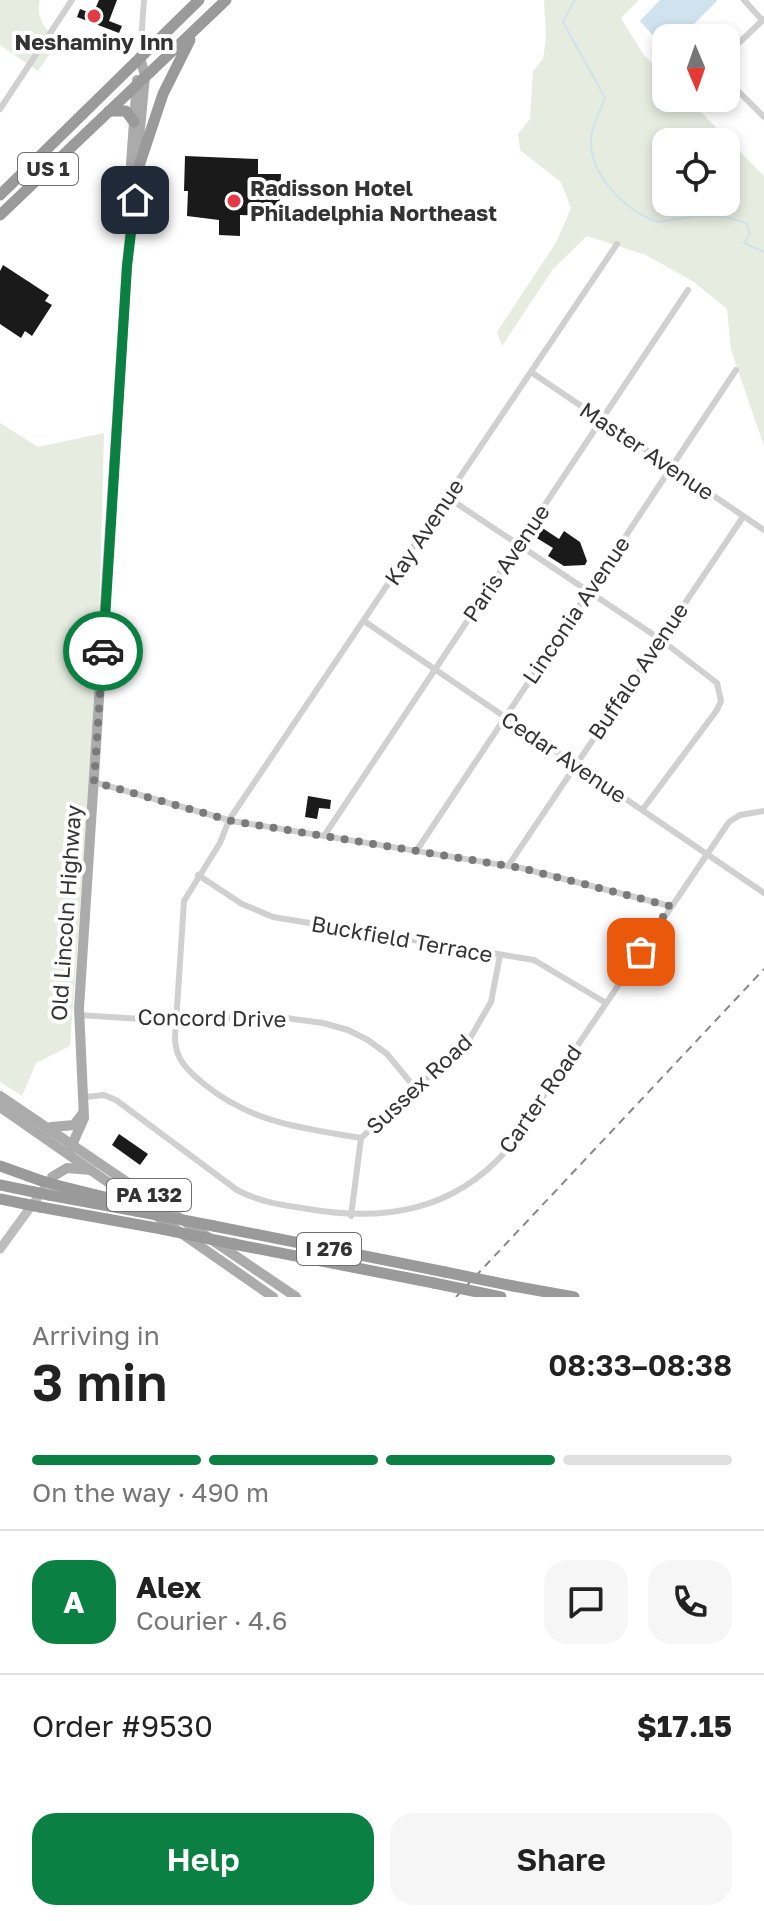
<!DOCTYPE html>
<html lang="en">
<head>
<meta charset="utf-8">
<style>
  :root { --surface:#fff; --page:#f6f6f6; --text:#222; --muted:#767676; --line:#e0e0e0; --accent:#0b8043 }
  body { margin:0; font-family:"Golos Text",sans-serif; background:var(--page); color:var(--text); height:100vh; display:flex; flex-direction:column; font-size:30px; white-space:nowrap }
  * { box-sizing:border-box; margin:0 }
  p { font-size:26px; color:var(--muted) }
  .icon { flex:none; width:44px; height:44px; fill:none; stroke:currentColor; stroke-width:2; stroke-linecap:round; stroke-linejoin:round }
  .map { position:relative; height:1297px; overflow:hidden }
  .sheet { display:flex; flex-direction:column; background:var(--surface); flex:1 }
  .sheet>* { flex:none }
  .needle { width:52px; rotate:178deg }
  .fabs { position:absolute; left:652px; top:24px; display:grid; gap:16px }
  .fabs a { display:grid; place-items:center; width:88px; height:88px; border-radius:16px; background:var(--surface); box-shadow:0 4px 12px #0003; font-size:40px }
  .pin { position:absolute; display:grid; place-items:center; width:68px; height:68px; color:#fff; margin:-34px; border-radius:16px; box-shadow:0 4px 12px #0006 }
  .courier { position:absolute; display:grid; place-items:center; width:80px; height:80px; margin:-40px; border:6px solid #0b8043; border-radius:50%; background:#fff; color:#222; box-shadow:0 2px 10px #0007 }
  .head em { font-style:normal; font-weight:600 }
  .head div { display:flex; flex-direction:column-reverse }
  .head { display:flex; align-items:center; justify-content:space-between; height:136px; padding:0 32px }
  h1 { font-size:52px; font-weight:600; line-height:60px }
  .bar { display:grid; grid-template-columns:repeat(4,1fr); gap:12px 8px; align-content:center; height:96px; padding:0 32px }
  .bar i { height:10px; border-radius:6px; background:var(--line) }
  .bar .current { background:var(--accent) }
  .bar p { grid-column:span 4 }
  .line { display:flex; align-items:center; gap:20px; padding:0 32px; border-top:2px solid var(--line) }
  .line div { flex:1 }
  .round { display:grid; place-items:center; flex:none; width:84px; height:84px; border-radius:24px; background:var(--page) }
  .cta { display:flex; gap:16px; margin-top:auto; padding:16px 32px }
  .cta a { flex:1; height:92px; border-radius:24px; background:var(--accent); color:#fff; font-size:32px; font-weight:600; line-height:92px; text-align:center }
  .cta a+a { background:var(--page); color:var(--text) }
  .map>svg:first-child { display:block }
  .green { fill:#e6ecdf; fill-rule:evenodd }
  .water { fill:#cfe2ee }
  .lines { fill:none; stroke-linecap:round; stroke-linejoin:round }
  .stream { stroke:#cfe2ee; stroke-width:2 }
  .building { fill:#1a1a1a }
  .street { stroke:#d0d0d0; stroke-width:6 }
  .secondary { stroke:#bdbdbd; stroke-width:9 }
  .primary { stroke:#ababab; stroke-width:10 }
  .highway { stroke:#9a9a9a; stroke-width:11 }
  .rail { stroke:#888; stroke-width:2; stroke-dasharray:8 6; stroke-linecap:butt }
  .highway-bridge { stroke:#9a9a9a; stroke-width:11 }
  .done { stroke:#7a7a7a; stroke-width:8; stroke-dasharray:0 14.4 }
  .route { stroke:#0b8043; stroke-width:10 }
  .poi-dot { fill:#e63946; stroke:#fff; stroke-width:3 }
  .labels { text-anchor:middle; stroke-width:8; stroke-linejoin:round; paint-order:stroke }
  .shield { fill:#fff; stroke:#707070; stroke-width:2 }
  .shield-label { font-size:20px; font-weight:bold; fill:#333 }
  .poi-label { font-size:22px; font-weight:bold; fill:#333; stroke:#fff }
  .street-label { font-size:22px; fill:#333; stroke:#fff }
</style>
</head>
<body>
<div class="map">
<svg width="764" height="1297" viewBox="0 0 764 1297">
  <rect width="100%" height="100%" fill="#fff"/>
  <g class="green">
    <path d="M 0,0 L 40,0 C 35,17 46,31 58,42 L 38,71 L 0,45 Z"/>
    <path d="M 544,0 L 639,0 L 621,18 L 643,54 L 666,77 L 666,98 L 687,98 L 764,176 L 764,446 L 731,350 L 727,309 L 694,282 L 646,255 L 587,236 L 553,269 L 502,346 L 497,332 L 557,241 L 571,208 L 561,182 L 520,150 L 518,134 L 530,119 L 533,71 L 543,59 L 546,37 ZM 666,142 L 726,142 L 726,202 L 666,202 Z"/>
    <path d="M 0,423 L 38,447 L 104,433 L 98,663 L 70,1046 L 36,1063 L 22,1096 L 0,1082 Z"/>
  </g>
  <path class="water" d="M 660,0 L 716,0 L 717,1 L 680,38 L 666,38 L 666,50 L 640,21 Z"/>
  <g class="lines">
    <path class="stream" d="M 575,0 L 563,22 L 605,98 C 600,111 592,125 591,139 C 589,175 627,213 659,222 L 697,216 L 722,216 L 747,223 L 750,234 L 744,243 L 764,252"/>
  </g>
  <g class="building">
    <path d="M 99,0 L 117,0 L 109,21 L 122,26 L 119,33 L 77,17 L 80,9 L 93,14 Z"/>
    <path d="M 185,156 L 258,159 L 258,174 L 281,174 L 279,216 L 240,215 L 240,236 L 219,235 L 219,220 L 187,216 L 188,191 L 184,191 Z"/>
    <path d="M 3,265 L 49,295 L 45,301 L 52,305 L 32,336 L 25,331 L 21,338 L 0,324 L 0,271 Z"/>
    <path d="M 541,527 L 559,539 L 564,531 L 580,542 L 587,561 L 585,565 L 564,566 L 548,556 L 553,548 L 535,537 Z"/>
    <path d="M 308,796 L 331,800 L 330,809 L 319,808 L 317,819 L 305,817 Z"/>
    <path d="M 119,1134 L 148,1154 L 140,1165 L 112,1145 Z"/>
  </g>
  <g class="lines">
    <g class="street">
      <path d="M 744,0 L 762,20"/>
      <path d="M 726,55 L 764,19"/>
      <path d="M 140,56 L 144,0"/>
      <path d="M 726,79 L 764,117"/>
      <path d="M 0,109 L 72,0"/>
      <path d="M 531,372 L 764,530"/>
      <path d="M 447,497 L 660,639 L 717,683 L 721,701 L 717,710 L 643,809"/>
      <path d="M 364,621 L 764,893"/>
      <path d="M 94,782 L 232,821 L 521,868 L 670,906"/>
      <path d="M 324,836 L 688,290"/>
      <path d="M 417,850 L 736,370"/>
      <path d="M 508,866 L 743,517"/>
      <path d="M 198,875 L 242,904 L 273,917 L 534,960 L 606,1003"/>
      <path d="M 79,1015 L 188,1022 L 264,1015 L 323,1023 L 348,1030 L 368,1040 L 387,1054 L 416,1089"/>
      <path d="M 85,1097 L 104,1095 L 116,1100 L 237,1190 C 259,1202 283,1205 308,1209 C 384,1222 453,1211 506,1151 L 729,822 L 740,815 L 764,811"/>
      <path d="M 361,1138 C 301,1128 252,1123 204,1084 C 188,1071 175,1059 175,1038 L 184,901 L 220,843 L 229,820 L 617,244"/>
      <path d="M 351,1216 L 361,1138 L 469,1040 L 491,1002 L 500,955"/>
    </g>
    <path class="secondary" d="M 0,1249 L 43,1190"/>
    <g class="primary">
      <path d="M 131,164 L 137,80"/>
      <path d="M 0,1096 L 296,1297"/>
      <path d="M 0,1107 L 273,1297"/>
      <path d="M 51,1127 L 74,1125 L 83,1113"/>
      <path d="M 69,1152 L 84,1118 L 79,1008 L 127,266 L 145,76 L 140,57"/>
      <path d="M 52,1177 L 67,1168 L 91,1170"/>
    </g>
    <g class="highway">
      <path d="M 109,111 L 126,111 L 134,122"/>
      <path d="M 137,172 L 163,94 L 190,40"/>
      <path d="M 0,195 L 199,0"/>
      <path d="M 0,215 L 226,0"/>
      <path d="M 0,1166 L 42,1181"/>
      <path d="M 0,1185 L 34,1192"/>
      <path d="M 56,1185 L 129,1203"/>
      <path d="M 49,1195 L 136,1211"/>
      <path d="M 0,1199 L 25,1204"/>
      <path d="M 40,1207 L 162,1229"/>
      <path d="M 214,1226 L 445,1272"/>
      <path d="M 234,1244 L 434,1283"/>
      <path d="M 513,1286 L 574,1297"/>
    </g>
    <path class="rail" d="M 456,1297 L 764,969"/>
    <g class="highway-bridge">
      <path d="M 42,1181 L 56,1185"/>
      <path d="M 34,1192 L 49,1195"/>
      <path d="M 25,1204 L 40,1207"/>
      <path d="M 136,1211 L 214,1226"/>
      <path d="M 162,1229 L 234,1244"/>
      <path d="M 445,1272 L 513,1286"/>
      <path d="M 434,1283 L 501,1297"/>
    </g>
  </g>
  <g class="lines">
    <path class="done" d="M 103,651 L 94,782 L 232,821 L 521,868 L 670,906 L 641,952"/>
    <path class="route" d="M 103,651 L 127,266 L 135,200"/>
  </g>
  <g class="poi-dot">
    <circle cx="94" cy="16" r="8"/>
    <circle cx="234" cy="201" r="8"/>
  </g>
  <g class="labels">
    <g class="shield">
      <rect x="18" y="153" width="60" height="32" rx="6"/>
      <rect x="107" y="1179" width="84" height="32" rx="6"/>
      <rect x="297" y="1233" width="64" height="32" rx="6"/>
    </g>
    <g class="shield-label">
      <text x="48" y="176">US 1</text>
      <text x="149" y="1202">PA 132</text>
      <text x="329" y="1256">I 276</text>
    </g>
    <g class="poi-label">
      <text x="94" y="50">Neshaminy Inn</text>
      <text x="250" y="196" text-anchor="start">Radisson Hotel<tspan x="250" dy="25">Philadelphia Northeast</tspan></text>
    </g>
    <g class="street-label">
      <text transform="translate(647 451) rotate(34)" y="8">Master Avenue</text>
      <text transform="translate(424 532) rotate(-56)" y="8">Kay Avenue</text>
      <text transform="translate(506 563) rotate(-56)" y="8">Paris Avenue</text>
      <text transform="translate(576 610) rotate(-56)" y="8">Linconia Avenue</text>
      <text transform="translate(638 671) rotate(-56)" y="8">Buffalo Avenue</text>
      <text transform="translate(564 757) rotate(34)" y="8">Cedar Avenue</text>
      <text transform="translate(66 913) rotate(-86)" y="8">Old Lincoln Highway</text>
      <text transform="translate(402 939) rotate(10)" y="8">Buckfield Terrace</text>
      <text transform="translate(212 1018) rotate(1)" y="8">Concord Drive</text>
      <text transform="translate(419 1084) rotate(-43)" y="8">Sussex Road</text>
      <text transform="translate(540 1099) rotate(-55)" y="8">Carter Road</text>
    </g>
  </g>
</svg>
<div class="fabs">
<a><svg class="needle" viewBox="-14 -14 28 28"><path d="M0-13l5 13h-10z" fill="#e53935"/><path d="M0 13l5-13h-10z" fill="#767676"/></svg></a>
<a><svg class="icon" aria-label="locate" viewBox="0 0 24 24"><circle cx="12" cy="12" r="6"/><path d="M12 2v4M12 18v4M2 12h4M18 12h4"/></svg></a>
</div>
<div class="pin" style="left:641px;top:952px;background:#ea580c"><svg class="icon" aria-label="bag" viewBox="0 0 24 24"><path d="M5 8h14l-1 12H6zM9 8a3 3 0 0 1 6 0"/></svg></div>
<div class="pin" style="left:135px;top:200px;background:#1f2937"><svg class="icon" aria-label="home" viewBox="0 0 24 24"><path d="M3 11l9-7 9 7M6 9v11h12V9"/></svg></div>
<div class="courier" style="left:103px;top:651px"><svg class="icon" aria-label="car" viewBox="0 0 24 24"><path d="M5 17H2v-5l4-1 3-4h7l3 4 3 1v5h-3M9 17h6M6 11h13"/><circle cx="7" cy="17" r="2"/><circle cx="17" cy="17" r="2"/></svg></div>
</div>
<section class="sheet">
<div class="head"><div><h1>3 min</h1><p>Arriving in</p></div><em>08:33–08:38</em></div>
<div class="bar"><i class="current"></i><i class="current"></i><i class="current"></i><i></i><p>On the way · 490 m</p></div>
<div class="line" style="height:144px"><b class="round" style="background:var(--accent);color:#fff">A</b><div><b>Alex</b><p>Courier · 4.6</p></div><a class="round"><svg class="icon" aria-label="chat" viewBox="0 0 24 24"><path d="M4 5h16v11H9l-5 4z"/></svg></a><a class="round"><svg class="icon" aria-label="phone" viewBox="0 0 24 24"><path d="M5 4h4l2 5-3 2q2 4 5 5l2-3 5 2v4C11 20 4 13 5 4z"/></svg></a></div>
<div class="line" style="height:104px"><div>Order #9530</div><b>$17.15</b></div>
<div class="cta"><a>Help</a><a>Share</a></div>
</section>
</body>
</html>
